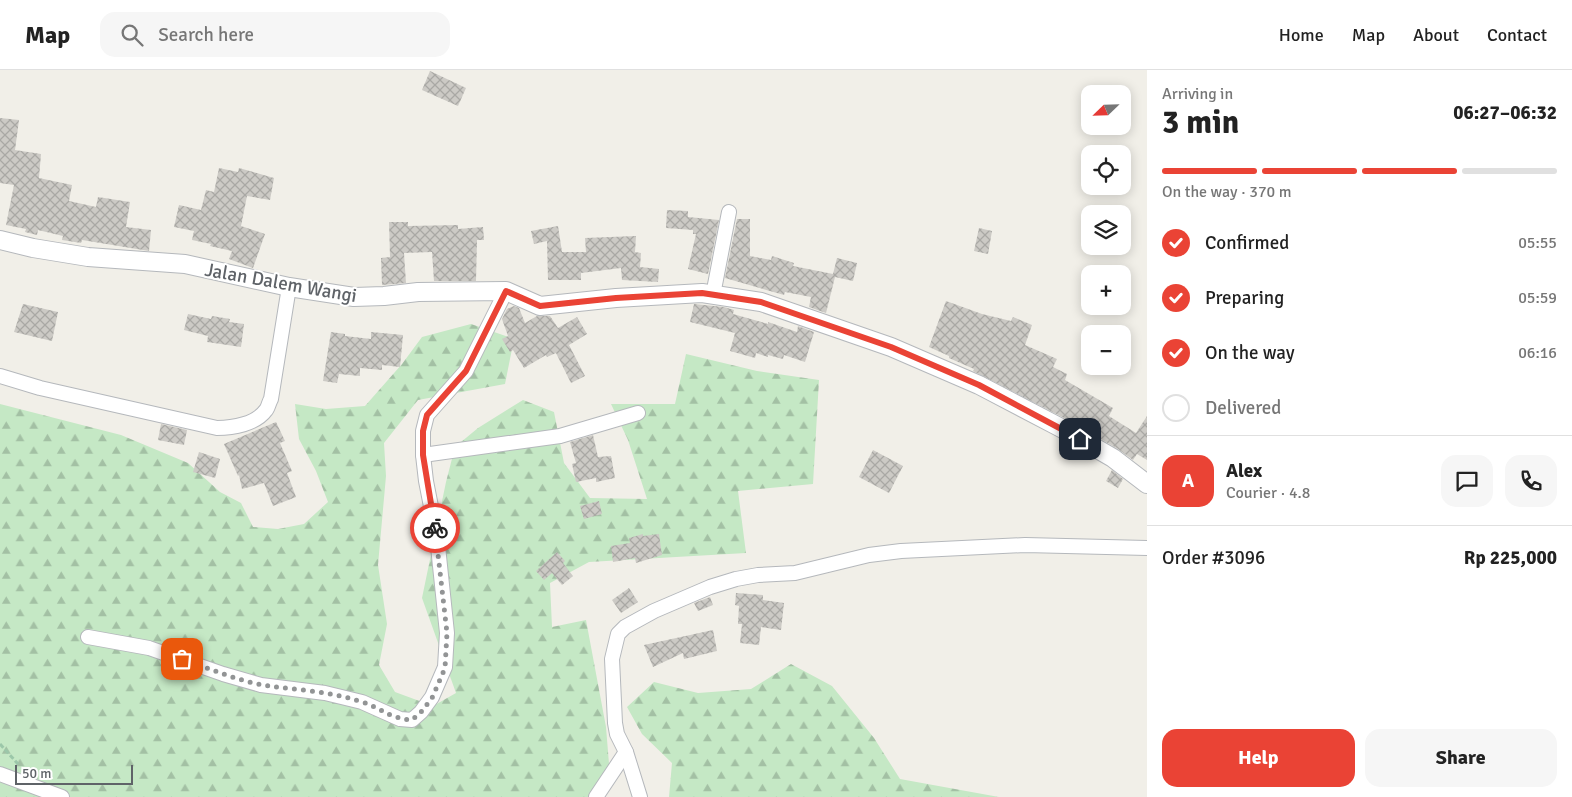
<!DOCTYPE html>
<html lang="en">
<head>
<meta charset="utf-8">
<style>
  :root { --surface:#fff; --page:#f6f6f6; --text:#222; --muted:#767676; --line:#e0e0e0; --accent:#ea4335 }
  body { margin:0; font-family:Signika,sans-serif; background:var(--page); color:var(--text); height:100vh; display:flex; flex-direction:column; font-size:19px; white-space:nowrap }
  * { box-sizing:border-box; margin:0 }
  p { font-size:16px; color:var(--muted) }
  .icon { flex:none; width:28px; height:28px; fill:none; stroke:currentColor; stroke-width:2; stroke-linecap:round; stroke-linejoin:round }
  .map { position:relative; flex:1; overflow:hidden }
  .sheet { display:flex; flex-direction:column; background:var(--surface); width:425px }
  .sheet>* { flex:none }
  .needle { width:32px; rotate:247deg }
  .fabs { position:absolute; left:1081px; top:15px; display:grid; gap:10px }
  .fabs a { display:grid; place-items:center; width:50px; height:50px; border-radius:10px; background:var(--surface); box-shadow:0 2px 12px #0003; font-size:25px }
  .scale { position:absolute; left:15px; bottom:12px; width:118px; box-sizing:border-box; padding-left:5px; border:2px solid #5f6368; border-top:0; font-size:14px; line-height:18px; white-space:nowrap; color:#5f6368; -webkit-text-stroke:4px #fff; paint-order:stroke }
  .pin { position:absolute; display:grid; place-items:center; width:42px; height:42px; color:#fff; margin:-21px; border-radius:10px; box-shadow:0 2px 8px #0006 }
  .courier { position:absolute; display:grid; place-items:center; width:50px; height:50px; margin:-25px; border:4px solid #ea4335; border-radius:50%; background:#fff; color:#222; box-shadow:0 1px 6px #0007 }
  .overview em { font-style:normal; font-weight:700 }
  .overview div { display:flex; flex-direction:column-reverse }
  .overview { display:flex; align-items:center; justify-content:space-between; height:85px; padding:0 15px }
  h1 { font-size:32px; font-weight:700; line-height:38px }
  .bar { display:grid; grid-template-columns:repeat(4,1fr); gap:8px 5px; align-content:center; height:60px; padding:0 15px }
  .bar i { height:6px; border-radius:4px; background:var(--line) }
  .bar .current { background:var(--accent) }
  .bar p { grid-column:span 4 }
  .line { display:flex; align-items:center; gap:12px; padding:0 15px; border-top:1px solid var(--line) }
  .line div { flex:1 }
  .round { display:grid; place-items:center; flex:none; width:52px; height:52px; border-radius:15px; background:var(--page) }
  ol { padding:0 15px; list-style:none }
  li { display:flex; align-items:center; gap:15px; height:55px }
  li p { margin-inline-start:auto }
  li .icon { padding:5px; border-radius:50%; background:var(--accent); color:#fff; stroke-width:4 }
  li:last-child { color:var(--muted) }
  li i { width:28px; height:28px; border:2px solid var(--line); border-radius:50% }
  .cta { display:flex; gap:10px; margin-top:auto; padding:10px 15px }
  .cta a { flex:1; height:58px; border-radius:15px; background:var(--accent); color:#fff; font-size:20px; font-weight:700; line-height:58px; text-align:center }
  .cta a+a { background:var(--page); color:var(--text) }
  header { display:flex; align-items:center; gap:30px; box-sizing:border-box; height:70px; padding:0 25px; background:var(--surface); border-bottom:1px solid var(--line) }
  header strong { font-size:24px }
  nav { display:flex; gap:28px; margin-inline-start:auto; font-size:18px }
  .search { width:350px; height:45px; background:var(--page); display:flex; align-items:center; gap:12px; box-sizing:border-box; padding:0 18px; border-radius:15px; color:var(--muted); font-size:19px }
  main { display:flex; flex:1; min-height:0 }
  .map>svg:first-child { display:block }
  .forest { fill:url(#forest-firs) }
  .building { fill:url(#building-cross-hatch) }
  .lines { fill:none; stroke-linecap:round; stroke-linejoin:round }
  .minor-casing { stroke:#b5b8bc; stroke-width:16 }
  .tertiary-casing { stroke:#b5b8bc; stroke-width:20 }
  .path { stroke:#9cc7a9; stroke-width:3; stroke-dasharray:5 2.5; stroke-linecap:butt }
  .minor { stroke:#fff; stroke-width:14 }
  .tertiary { stroke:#fff; stroke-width:18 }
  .done { stroke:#929495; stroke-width:5; stroke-dasharray:0 9 }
  .route { stroke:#ea4335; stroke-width:6 }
  .labels { text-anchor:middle; stroke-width:4; stroke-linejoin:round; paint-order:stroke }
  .street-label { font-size:19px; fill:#5f6368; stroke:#fff }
</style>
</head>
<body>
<header>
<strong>Map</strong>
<div class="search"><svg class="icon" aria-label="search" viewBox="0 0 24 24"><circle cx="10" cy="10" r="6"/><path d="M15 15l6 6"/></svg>Search here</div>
<nav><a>Home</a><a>Map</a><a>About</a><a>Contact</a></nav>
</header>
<main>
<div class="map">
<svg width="1147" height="727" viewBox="0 0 1147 727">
  <defs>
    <pattern id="forest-firs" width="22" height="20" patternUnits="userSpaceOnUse" patternTransform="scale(1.25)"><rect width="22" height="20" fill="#c5e8c5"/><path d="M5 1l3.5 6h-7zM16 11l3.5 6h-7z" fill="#a3c0a4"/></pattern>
    <pattern id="building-cross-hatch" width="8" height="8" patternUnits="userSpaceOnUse" patternTransform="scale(1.25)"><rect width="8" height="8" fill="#cccac5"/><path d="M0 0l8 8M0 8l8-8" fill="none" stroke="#a9a8a4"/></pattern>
  </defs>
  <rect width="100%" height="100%" fill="#f1efe8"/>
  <g class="forest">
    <path d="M 471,254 L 514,269 L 505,314 L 418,330 L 384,373 L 386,406 L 378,495 L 387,554 L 379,595 L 395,622 L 433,636 L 456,623 L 422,528 L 446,412 L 455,377 L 478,358 L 523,330 L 554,342 L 564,393 L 590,428 L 647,429 L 628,370 L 611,334 L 675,334 L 686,284 L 757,301 L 819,310 L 813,414 L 738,421 L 746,483 L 589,492 L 550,513 L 552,557 L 586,550 L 606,657 L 610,706 L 588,727 L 0,727 L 0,334 L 121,365 L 188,393 L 220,422 L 241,433 L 253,457 L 278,459 L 304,454 L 328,432 L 316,401 L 299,369 L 295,334 L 326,339 L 365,336 L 402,294 L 422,267 Z"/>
    <path d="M 791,594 L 832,616 L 874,668 L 900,709 L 999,727 L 669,727 L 672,693 L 642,664 L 627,637 L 654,612 L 698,623 L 751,619 Z"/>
  </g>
  <g class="building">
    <path d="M 430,1 L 466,18 L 458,36 L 422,20 Z"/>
    <path d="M 0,48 L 19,50 L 15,80 L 41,84 L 39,108 L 72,115 L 69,131 L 96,137 L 98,127 L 130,132 L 126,157 L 151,160 L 149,181 L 82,170 L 81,173 L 62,170 L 63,166 L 38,160 L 37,165 L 25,162 L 26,159 L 6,155 L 14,115 L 0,113 Z"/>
    <path d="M 219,98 L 238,102 L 239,98 L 274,108 L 270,130 L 247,126 L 241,156 L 265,164 L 253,198 L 229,189 L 232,181 L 210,176 L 211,174 L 192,170 L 194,161 L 174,157 L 179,135 L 201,140 L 206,120 L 214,122 Z"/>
    <path d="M 667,140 L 688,141 L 688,147 L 719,150 L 708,204 L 688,199 L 696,164 L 693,164 L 693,160 L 666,158 Z"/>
    <path d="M 737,149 L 750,149 L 750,186 L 771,190 L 772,186 L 794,193 L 793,196 L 833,204 L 837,188 L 857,193 L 853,211 L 835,207 L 826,243 L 809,237 L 811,227 L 785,222 L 784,225 L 725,208 Z"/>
    <path d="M 389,152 L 408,152 L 408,156 L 458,155 L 458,159 L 483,157 L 484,170 L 477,170 L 476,211 L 434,211 L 432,182 L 404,183 L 406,213 L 382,215 L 381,188 L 390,187 Z"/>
    <path d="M 558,156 L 562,182 L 586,182 L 585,168 L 636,166 L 635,182 L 641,183 L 640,197 L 659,199 L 658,212 L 622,210 L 621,198 L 581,203 L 581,210 L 548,210 L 547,171 L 534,174 L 531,161 Z"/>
    <path d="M 979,158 L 992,161 L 988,184 L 974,181 Z"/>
    <path d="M 946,231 L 982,244 L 1011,251 L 1013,247 L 1032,255 L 1025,275 L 1057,289 L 1053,297 L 1067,304 L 1065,310 L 1113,338 L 1109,346 L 1136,363 L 1147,346 L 1147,390 L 1137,384 L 1133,390 L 1118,379 L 1068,350 L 973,301 L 974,299 L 949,288 L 949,286 L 929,277 Z"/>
    <path d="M 23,234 L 58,242 L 52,271 L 14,262 Z"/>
    <path d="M 694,234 L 724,237 L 734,240 L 733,244 L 768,254 L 768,252 L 797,262 L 798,256 L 814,262 L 805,292 L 784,285 L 783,289 L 768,285 L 768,287 L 756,283 L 755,288 L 730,281 L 735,263 L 690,252 Z"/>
    <path d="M 514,236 L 519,238 L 525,253 L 537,246 L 550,246 L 558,258 L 577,247 L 587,264 L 569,275 L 585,306 L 571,313 L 556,283 L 547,287 L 546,285 L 524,298 L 513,280 L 510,282 L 502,269 L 508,266 L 502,249 L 507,239 Z"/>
    <path d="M 188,244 L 211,249 L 212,246 L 230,249 L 229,252 L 244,254 L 241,277 L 207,272 L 208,266 L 184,260 Z"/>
    <path d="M 331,262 L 345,264 L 345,266 L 371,269 L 371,262 L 403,265 L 400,297 L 382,295 L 382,300 L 360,298 L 360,306 L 339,304 L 337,313 L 323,311 Z"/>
    <path d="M 276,352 L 285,371 L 280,373 L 292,401 L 287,403 L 296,427 L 273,436 L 264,413 L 242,419 L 239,405 L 238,406 L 224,374 Z"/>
    <path d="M 161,354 L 187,360 L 184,375 L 158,370 Z"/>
    <path d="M 593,365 L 598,387 L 611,386 L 615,408 L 596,412 L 596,408 L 576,412 L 572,394 L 576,393 L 570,372 Z"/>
    <path d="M 873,380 L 903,396 L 889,423 L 859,407 Z"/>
    <path d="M 199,382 L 220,389 L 215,408 L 193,402 Z"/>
    <path d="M 1112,400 L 1123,409 L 1118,418 L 1106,411 Z"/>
    <path d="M 599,431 L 602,444 L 584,449 L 580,436 Z"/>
    <path d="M 643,464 L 643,466 L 659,464 L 662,485 L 636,493 L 635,488 L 613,492 L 611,476 L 630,473 L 629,468 Z"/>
    <path d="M 557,482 L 565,491 L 563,493 L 573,506 L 562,515 L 552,503 L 544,510 L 536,501 Z"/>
    <path d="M 629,518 L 638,532 L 621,543 L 612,530 Z"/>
    <path d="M 736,523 L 763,525 L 763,530 L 784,533 L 781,560 L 761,557 L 759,575 L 740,573 L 742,554 L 738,554 L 739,536 L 735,535 Z"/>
    <path d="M 710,527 L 713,535 L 698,541 L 694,533 Z"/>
    <path d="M 713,560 L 717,581 L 684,589 L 683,583 L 653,597 L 644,575 Z"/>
  </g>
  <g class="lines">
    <defs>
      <g id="minor">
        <path d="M 713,225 L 729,142"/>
        <path d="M 0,306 L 40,318 L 217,358 C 233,358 256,354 266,340 C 268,338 269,332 271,329 L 289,217"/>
        <path d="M 423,385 L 560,366 L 638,343"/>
        <path d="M 88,567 L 149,578 L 223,604 L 261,615 L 325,623 L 362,632 L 400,649 L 412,650 L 421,642 L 432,627 L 445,597 L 447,563 L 437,467 L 426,411 L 423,385 L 423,361 L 427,345 L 466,301 L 506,221"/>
        <path d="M 0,704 L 62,727"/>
        <path d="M 596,727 L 626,682"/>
        <path d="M 640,727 L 626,682 L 617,664 L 615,653 L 612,589 L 618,564 L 625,557 L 654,541 L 710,517 L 736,509 L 758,505 L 795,503 L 869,485 L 901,481 L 1025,475 L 1147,478"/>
      </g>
      <path id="tertiary" d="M 0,170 L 33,178 L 88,187 L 185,194 L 289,217 L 354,227 L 384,226 L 418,222 L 506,221 L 540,236 L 616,228 L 702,223 L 761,232 L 891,277 L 979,315 L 1063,359 L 1113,388 L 1147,414"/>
    </defs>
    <use href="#minor" class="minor-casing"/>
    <use href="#tertiary" class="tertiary-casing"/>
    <path class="path" d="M 0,674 L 18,694"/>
    <use href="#minor" class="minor"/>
    <use href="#tertiary" class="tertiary"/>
  </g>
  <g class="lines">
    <path class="done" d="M 182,589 C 209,598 235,610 263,615 C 295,620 330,621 362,632 C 381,638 391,649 412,650 L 421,642 L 432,628 L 445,598 L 447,563 L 435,458"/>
    <path class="route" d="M 435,458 L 423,385 L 423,361 L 427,345 L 466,301 L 506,221 L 540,236 L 616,228 L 702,223 L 761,232 L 891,277 L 979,315 L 1080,369"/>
  </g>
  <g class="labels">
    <g class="street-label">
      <text transform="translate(281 212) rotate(10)" y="7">Jalan Dalem Wangi</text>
    </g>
  </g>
</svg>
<div class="fabs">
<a><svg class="needle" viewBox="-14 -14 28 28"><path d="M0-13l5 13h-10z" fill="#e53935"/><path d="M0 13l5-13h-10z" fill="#767676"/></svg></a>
<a><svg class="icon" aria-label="locate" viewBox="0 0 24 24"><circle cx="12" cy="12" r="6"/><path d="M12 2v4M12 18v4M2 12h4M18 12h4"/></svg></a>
<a><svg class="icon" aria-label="layers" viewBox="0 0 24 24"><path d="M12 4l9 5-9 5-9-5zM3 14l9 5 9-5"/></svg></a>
<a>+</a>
<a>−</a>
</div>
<div class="scale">50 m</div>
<div class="pin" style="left:182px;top:589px;background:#ea580c"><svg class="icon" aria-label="bag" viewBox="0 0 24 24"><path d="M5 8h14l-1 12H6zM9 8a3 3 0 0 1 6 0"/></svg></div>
<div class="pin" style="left:1080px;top:369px;background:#1f2937"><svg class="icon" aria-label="home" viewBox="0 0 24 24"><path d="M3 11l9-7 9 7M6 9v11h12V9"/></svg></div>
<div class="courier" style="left:435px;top:458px"><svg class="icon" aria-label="bike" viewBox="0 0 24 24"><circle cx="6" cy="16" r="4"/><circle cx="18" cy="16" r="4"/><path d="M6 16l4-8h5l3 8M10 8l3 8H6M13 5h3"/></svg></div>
</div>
<section class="sheet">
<div class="overview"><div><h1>3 min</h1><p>Arriving in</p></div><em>06:27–06:32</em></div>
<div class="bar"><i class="current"></i><i class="current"></i><i class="current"></i><i></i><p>On the way · 370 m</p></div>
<ol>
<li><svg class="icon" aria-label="check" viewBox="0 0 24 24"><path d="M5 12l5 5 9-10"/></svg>Confirmed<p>05:55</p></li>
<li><svg class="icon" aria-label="check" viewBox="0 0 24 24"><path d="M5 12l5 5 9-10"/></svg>Preparing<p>05:59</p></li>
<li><svg class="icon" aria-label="check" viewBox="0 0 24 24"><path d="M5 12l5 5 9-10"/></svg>On the way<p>06:16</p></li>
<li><i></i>Delivered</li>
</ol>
<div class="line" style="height:90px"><b class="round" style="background:var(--accent);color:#fff">A</b><div><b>Alex</b><p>Courier · 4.8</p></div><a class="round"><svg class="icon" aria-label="chat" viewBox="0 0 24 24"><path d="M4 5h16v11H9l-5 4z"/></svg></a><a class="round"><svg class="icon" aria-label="phone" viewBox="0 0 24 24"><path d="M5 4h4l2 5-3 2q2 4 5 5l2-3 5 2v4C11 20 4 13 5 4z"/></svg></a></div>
<div class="line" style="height:65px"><div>Order #3096</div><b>Rp 225,000</b></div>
<div class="cta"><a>Help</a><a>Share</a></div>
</section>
</main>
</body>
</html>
